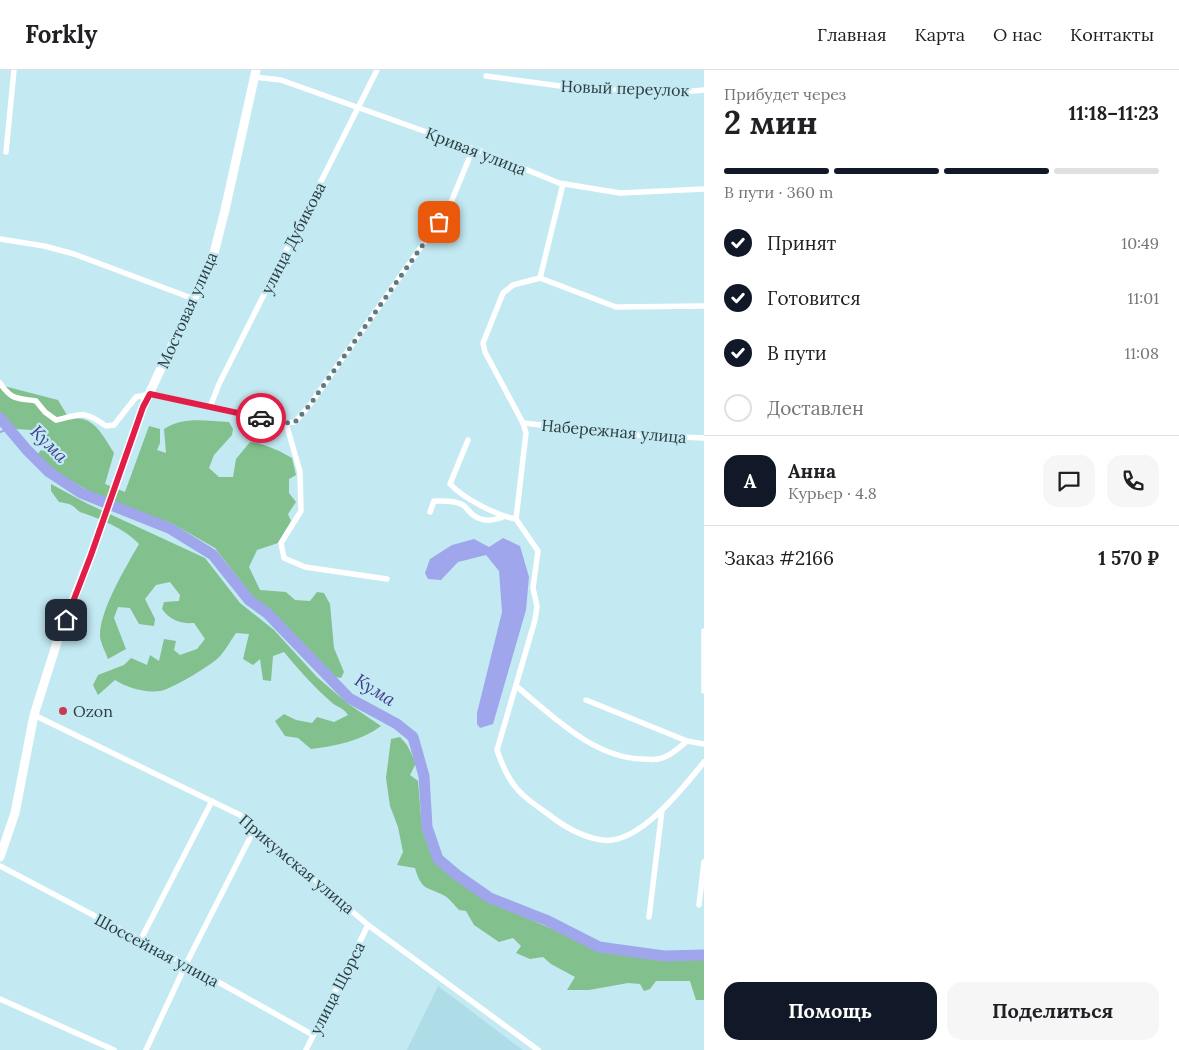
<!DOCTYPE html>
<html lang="ru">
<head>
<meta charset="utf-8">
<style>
  :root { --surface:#fff; --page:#f6f6f6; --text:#202124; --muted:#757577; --line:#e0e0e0; --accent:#111827 }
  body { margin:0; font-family:Lora,serif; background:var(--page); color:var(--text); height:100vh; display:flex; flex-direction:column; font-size:19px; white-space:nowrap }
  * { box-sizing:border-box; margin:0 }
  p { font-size:16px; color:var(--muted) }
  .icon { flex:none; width:28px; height:28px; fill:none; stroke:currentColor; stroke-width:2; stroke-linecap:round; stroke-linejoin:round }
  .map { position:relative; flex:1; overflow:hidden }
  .side { display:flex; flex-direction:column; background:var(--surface); width:475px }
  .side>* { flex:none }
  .pin { position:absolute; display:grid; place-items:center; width:42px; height:42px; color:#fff; margin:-21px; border-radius:10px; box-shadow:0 2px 8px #0006 }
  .courier { position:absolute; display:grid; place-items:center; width:50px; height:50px; margin:-25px; border:4px solid #e11d48; border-radius:50%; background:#fff; color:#222; box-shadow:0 1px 6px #0007 }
  .head em { font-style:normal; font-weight:700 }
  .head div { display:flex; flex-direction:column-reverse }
  .head { display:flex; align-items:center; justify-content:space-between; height:85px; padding:0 20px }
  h1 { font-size:32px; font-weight:700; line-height:38px }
  .bar { display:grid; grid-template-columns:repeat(4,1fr); gap:8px 5px; align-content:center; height:60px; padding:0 20px }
  .bar i { height:6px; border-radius:4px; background:var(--line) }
  .bar .selected { background:var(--accent) }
  .bar p { grid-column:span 4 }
  .line { display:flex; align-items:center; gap:12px; padding:0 20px; border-top:1px solid var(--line) }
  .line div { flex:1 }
  .round { display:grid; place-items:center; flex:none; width:52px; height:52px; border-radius:15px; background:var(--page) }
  ol { padding:0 20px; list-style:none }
  li { display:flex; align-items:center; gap:15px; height:55px }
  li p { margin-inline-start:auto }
  li .icon { padding:5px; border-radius:50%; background:var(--accent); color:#fff; stroke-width:4 }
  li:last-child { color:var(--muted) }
  li i { width:28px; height:28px; border:2px solid var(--line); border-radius:50% }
  .action { display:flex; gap:10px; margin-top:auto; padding:10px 20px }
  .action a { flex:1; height:58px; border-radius:15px; background:var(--accent); color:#fff; font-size:20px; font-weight:700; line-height:58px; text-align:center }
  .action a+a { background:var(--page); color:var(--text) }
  header { display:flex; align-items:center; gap:30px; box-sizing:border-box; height:70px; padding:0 25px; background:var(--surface); border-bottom:1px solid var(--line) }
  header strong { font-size:24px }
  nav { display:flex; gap:28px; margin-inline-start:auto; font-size:18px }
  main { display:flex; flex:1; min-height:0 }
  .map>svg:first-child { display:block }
  .built { fill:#aedce7 }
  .green { fill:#82c08d }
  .water { fill:#9fa6eb }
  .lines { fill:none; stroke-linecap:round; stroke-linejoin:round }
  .stream { stroke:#9fa6eb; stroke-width:2 }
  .river { stroke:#9fa6eb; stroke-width:11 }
  .minor { stroke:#fff; stroke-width:5.5 }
  .secondary { stroke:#fff; stroke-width:9 }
  .done { stroke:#62797f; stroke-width:5; stroke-dasharray:0 9 }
  .route { stroke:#e11d48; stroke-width:6 }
  .poi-dot { fill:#cb3a51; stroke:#c3e9f2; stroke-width:2 }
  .labels { text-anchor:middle; stroke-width:4.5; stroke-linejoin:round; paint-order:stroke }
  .street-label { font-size:16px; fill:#2e3d41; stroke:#c3e9f2 }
  .poi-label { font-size:16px; fill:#2e3d41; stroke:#c3e9f2; text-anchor:start }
  .water-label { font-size:18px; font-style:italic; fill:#3f3f8f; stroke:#c3e9f2 }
</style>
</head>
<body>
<header>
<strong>Forkly</strong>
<nav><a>Главная</a><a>Карта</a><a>О нас</a><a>Контакты</a></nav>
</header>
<main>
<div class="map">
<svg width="704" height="980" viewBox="0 0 704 980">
  <rect width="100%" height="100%" fill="#c3e9f2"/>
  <path class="built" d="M 438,916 L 516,975 L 523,980 L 407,980 Z"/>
  <g class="green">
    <path d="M 0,315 L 58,330 L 70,350 C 92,342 104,367 114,383 L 105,414 L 125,422 L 149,356 L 160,359 L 160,373 L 157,380 L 166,383 L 164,359 C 183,346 207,351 229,352 L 233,359 L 232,365 L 214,385 L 209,398 L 219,407 L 233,407 L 236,389 L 250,372 C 264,373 280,381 292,388 L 296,405 L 289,409 L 289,423 L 296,432 L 288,444 L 291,451 L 278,473 L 257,480 L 249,497 L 260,520 L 286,522 L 295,530 L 310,531 L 317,522 L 324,523 L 330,534 L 334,578 L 344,602 L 341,608 L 336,607 L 273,542 L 253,527 L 215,478 L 173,454 L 131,439 L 92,423 L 40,392 L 37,385 L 41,380 L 51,383 L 51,373 L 32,360 L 16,359 L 0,342 Z"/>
    <path d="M 51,414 L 88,434 L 205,488 L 240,533 L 274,560 L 317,607 L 347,633 L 381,656 C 361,671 336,676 311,679 L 298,668 L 285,666 L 275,651 L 284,644 L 296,650 L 312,653 L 317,647 L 334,652 L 348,645 C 342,636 337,638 330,631 C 313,616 298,599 284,582 L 273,586 L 271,611 L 263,610 L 260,589 L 253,595 L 243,589 L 249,564 L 236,563 C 230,571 225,582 217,589 C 208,597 172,619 160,621 C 144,623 128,618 115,610 L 98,625 L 93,615 L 98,605 L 124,595 L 131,588 L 147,595 L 150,585 L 159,591 L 164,569 L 176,571 L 174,580 L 180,585 L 197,579 L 205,569 L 194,553 C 180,554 170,550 162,539 L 164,532 L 179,531 L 180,525 L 170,512 L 156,515 L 145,529 L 155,549 L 154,556 L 139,554 L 130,538 L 118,537 L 114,548 L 126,579 L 108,589 C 106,583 101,574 100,567 C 99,541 126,497 139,474 C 124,458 101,449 80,442 C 77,440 74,436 71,435 C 68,433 63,433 59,432 L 51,421 Z"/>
    <path d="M 400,667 L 407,675 L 416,693 L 410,705 L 418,711 L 422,759 L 434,792 L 455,810 L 488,831 L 600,880 L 663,890 L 704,888 L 704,930 L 696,930 L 690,911 L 656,911 L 650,919 L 644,921 L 640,914 L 628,913 L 589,920 L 567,920 L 575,907 L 551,894 L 543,887 L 530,889 L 516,883 L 521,876 L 513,868 L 499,872 L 474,855 L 466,841 L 459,840 C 455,836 450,829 445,826 C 427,816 422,822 415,798 L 397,795 L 403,782 L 398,757 L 390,736 L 386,708 L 391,669 Z"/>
  </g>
  <path class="water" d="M 503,468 L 520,476 L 529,507 L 526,540 L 493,654 L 480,658 L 477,654 L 477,643 L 502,542 L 499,501 L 486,485 L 458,492 L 441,510 L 428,509 L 425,503 L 430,489 L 452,475 L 474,469 L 489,477 Z"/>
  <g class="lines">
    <path class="stream" d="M 0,362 L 9,359"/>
    <path class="river" d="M 0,348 L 27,380 L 49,402 L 81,423 L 171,459 L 213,485 L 249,530 L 267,543 L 349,628 L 397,654 L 413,667 L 424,706 L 427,757 L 438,789 L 457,805 L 490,828 L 546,850 L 599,877 L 664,886 L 704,885"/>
    <g class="minor">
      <path d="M 486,6 L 575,18 L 682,22 L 704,20"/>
      <path d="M 254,7 L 281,10 L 491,85 L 559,113 L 620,123 L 704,119"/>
      <path d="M 6,82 L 14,0"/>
      <path d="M 0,169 L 44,176 L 74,184 L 194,229"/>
      <path d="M 540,208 L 616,237 L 704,236"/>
      <path d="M 0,313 C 11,330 17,328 36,331 L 45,342 L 56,350 C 82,344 83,340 106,356 L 114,355 L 136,327 L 150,324 L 286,353"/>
      <path d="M 210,337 L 219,314 L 377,0"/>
      <path d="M 523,353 L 633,365 L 704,368"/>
      <path d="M 468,370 L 450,414 C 463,428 497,446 516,449 L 538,481 L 533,518 L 537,536 L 535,550 L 497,680 C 502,695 508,709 518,720 C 526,729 538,737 548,744 C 563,756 582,767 602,770 C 638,776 684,717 704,692"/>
      <path d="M 430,442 L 434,431 C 443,431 453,430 461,434 C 466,436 468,441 473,445 C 483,452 492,451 503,447"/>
      <path d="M 516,449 L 526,363 L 523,353 L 485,282 L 483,273 L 503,223 L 513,215 L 540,208 L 563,114"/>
      <path d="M 387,509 L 305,497 L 284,488 L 281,473 L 301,441 L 300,402 L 286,353 L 295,352 L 309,336 L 449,137 L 473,79"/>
      <path d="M 704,561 L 704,621"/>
      <path d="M 516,616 C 553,646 593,688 643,689 C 648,689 654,690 658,689 C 669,687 679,678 687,671"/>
      <path d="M 586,630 L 687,671 L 704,674"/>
      <path d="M 34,645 L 240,745 L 368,855 L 538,980"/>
      <path d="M 0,796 L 186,894 L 313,965"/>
      <path d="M 699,835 L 704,792"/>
      <path d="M 649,847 L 662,740"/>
      <path d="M 140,871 L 212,731"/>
      <path d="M 0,929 L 114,980"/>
      <path d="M 146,980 L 186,894 L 255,758"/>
      <path d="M 306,980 L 368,855"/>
    </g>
    <path class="secondary" d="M 0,787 L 15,743 L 34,645 L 59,566 L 91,485 L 143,337 L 213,187 L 225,140 L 256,0"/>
  </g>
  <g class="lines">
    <path class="done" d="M 261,348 L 286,353 L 295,352 L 309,336 L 439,152"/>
    <path class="route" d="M 66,550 L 91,485 L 143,337 L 150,324 L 261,348"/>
  </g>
  <circle class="poi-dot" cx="63" cy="641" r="5"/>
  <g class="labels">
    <g class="street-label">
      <text transform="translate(625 18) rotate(2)" y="6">Новый переулок</text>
      <text transform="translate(476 81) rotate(21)" y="6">Кривая улица</text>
      <text transform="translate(293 168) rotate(-63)" y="6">улица Дубикова</text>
      <text transform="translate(187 240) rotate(-66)" y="6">Мостовая улица</text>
      <text transform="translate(614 361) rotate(5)" y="6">Набережная улица</text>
      <text transform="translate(297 794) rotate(40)" y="6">Прикумская улица</text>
      <text transform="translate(157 880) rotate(28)" y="6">Шоссейная улица</text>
      <text transform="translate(337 918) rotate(-63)" y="6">улица Щорса</text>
    </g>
    <g class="poi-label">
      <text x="73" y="647">Ozon</text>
    </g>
    <g class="water-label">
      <text transform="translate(49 374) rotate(45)" y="6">Кума</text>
      <text transform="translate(375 620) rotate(32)" y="6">Кума</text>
    </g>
  </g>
</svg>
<div class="pin" style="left:439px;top:152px;background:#ea580c"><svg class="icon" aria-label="bag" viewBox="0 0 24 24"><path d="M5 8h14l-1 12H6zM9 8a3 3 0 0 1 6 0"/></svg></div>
<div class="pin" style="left:66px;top:550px;background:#1f2937"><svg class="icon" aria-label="home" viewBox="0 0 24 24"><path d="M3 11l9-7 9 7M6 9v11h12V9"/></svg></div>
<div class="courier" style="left:261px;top:348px"><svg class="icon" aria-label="car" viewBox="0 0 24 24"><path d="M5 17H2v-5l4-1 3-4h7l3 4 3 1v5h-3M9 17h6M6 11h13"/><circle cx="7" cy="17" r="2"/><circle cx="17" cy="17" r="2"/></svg></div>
</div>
<section class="side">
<div class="head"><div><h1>2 мин</h1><p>Прибудет через</p></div><em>11:18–11:23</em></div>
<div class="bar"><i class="selected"></i><i class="selected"></i><i class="selected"></i><i></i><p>В пути · 360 m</p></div>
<ol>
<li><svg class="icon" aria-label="check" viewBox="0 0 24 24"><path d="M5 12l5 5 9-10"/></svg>Принят<p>10:49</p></li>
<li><svg class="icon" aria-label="check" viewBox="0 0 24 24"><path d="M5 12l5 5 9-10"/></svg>Готовится<p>11:01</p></li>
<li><svg class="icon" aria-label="check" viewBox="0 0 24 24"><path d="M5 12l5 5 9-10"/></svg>В пути<p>11:08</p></li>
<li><i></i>Доставлен</li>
</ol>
<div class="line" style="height:90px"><b class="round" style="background:var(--accent);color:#fff">А</b><div><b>Анна</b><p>Курьер · 4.8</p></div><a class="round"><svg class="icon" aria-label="chat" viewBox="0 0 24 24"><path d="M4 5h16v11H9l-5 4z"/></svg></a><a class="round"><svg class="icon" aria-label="phone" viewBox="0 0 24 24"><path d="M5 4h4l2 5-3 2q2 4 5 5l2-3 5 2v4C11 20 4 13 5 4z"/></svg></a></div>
<div class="line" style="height:65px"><div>Заказ #2166</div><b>1 570 ₽</b></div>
<div class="action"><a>Помощь</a><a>Поделиться</a></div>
</section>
</main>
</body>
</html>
